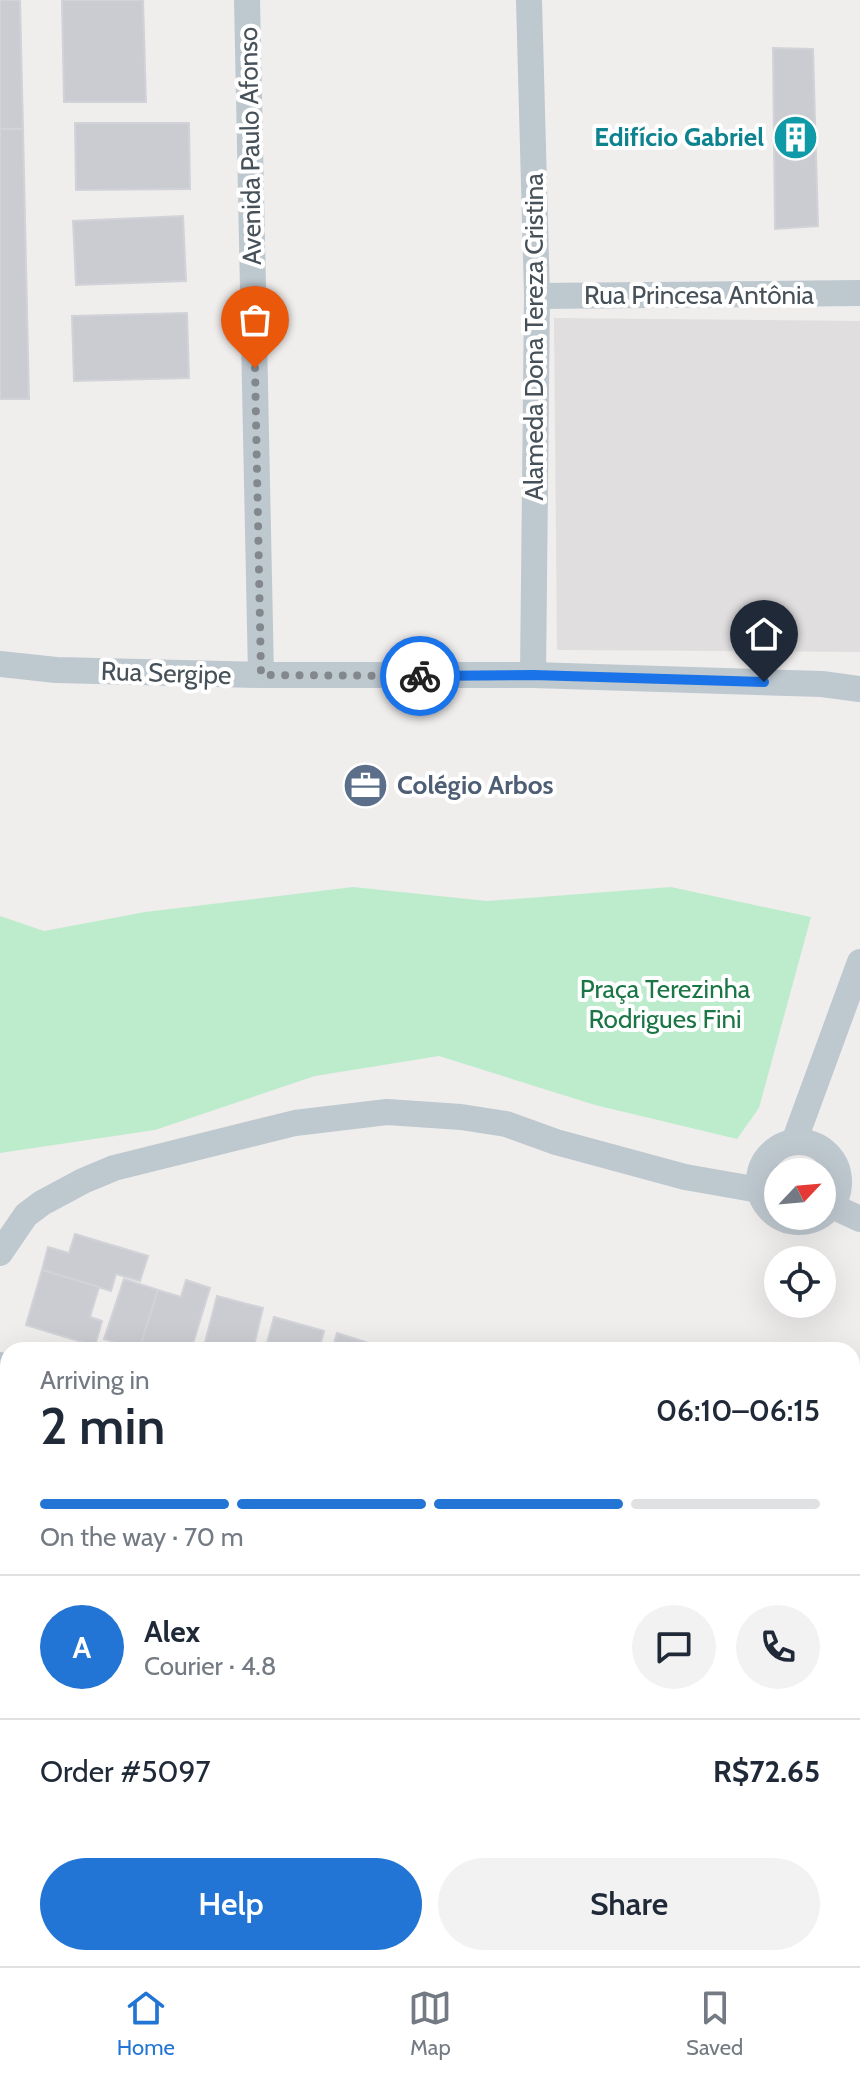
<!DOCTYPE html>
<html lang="en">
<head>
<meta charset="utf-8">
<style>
  :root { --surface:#fff; --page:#f2f2f3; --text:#1f2937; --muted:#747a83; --line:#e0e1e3; --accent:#2275d4 }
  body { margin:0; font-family:Cabin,sans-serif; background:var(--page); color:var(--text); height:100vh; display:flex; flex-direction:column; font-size:30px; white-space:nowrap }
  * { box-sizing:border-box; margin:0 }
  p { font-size:26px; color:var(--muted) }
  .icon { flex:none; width:44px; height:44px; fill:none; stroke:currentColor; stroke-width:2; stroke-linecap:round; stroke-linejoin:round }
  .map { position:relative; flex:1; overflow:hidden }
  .sheet { position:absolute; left:0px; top:1342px; width:860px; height:624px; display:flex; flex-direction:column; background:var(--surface); border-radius:24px 24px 0 0; box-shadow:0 8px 32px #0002 }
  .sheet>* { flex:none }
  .needle { width:52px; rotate:64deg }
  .fabs { position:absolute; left:764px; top:1158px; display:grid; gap:16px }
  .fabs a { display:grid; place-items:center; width:72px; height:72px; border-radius:50%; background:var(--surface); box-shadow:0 8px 32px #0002; font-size:40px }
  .pin { position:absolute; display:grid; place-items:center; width:68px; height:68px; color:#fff; margin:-82px -34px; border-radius:50% 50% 50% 0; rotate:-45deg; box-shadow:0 0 8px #0007 }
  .pin .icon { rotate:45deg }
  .courier { position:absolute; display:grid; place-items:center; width:80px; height:80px; margin:-40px; border:6px solid #1a73e8; border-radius:50%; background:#fff; color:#222; box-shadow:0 2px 10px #0007 }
  .overview em { font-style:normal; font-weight:600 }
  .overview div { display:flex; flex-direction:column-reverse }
  .overview { display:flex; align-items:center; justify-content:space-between; height:136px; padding:0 40px }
  h1 { font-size:52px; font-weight:600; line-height:60px }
  .bar { display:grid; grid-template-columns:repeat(4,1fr); gap:12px 8px; align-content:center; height:96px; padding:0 40px }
  .bar i { height:10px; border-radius:6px; background:var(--line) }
  .bar .selected { background:var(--accent) }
  .bar p { grid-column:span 4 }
  .line { display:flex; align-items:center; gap:20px; padding:0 40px; border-top:2px solid var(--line) }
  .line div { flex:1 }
  .round { display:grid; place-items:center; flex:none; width:84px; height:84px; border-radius:42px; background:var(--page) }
  .primary-button { display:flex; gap:16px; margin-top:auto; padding:16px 40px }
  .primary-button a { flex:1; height:92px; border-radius:48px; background:var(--accent); color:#fff; font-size:32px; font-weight:600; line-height:92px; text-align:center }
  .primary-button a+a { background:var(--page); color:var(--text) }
  .tab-bar { display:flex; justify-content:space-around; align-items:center; height:112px; border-top:2px solid var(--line); background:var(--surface); font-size:22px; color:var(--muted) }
  .tab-bar a { display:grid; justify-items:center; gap:4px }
  .tab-bar .selected { color:var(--accent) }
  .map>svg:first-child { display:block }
  .education { fill:#e0dede }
  .green { fill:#bdeccd }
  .building { fill:#caccd1; stroke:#d1d3d8; stroke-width:2 }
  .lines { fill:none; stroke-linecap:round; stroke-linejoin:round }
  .street { stroke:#bec8cf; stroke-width:26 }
  .done { stroke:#82888d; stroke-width:8; stroke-dasharray:0 14.4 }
  .route { stroke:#1a73e8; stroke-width:10 }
  .labels { text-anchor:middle; stroke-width:8; stroke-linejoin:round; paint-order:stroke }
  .culture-label { font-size:26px; font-weight:bold; fill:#0d838f; stroke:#fff; text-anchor:end }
  .street-label { font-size:26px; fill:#465159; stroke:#fff }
  .service-label { font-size:26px; font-weight:bold; fill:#4e5e75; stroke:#fff; text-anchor:start }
  .park-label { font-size:26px; fill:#1b7646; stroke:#fff }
</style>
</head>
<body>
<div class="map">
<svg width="860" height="1966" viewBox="0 0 860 1966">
  <rect width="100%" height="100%" fill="#f0eded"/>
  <path class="education" d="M 554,318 L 860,321 L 860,652 L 557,650 Z"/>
  <g class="green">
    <path d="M 353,887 L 487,901 L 671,887 L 811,917 L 759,1108 L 737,1139 L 595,1105 L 439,1056 L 315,1076 L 155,1130 L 0,1153 L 0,916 L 44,931 L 145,912 Z"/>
    <path d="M 8,1782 L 8,1958 L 452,1958 L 436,1966 L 0,1966 L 0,1783 Z"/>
    <path d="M 860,1837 L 860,1966 L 587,1966 L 604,1958 L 852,1958 L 852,1841 Z"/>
  </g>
  <g class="building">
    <path d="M 0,0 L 20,0 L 23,129 L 0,129 Z"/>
    <path d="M 62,0 L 143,0 L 146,102 L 64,102 Z"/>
    <path d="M 773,48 L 813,49 L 818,226 L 775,229 Z"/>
    <path d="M 75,123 L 189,123 L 190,189 L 76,190 Z"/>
    <path d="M 0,129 L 23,129 L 29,399 L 0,399 Z"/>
    <path d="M 183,216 L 186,281 L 76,285 L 73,221 Z"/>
    <path d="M 187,313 L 189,378 L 74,381 L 72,316 Z"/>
    <path d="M 75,1234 L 148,1256 L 140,1281 L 116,1274 L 111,1291 L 42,1270 L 48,1247 L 69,1253 Z"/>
    <path d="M 42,1270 L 99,1287 L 90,1317 L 102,1321 L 95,1346 L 26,1325 Z"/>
    <path d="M 124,1279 L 158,1290 L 139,1350 L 104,1339 Z"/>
    <path d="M 186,1280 L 210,1288 L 191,1350 L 139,1350 L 158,1290 L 181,1297 Z"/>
    <path d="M 217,1296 L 263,1308 L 253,1350 L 203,1350 Z"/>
    <path d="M 274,1317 L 324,1331 L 319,1350 L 265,1350 Z"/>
    <path d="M 337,1333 L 381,1347 L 380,1350 L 332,1350 Z"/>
    <path d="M 0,1432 L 8,1435 L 8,1528 L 0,1526 Z"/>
    <path d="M 0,1537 L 8,1539 L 8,1583 L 0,1581 Z"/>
    <path d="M 0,1630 L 7,1694 L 0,1695 Z"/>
  </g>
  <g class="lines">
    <g class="street">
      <path d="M 247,0 L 261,675"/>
      <path d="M 529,0 L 537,296 L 533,675"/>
      <path d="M 537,296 L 860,293"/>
      <path d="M 0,664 L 56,670 L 261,675 L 533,675 L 822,684 L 860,689"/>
      <circle cx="799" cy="1182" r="40"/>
      <path d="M 794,1142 L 860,962"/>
      <path d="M 832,1206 L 860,1219"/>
      <path d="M 0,1253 L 26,1215 L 42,1203 L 83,1181 L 114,1168 L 295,1123 L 387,1112 L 461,1117 L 506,1124 L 556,1142 L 685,1177 L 759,1190"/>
      <path d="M 0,1365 L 8,1368"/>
      <path d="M 852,1544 L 860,1571"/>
      <path d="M 852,1644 L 860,1647"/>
      <path d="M 0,1757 L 8,1757"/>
      <path d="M 852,1807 L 860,1803"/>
      <path d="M 511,1966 L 528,1958"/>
    </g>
  </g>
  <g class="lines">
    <path class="done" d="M 255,368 L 261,675 L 420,676"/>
    <path class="route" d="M 420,676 L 533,675 L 764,682"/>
  </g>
  <defs>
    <symbol id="building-disc" viewBox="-11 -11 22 22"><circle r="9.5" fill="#0f9aa8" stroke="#fff"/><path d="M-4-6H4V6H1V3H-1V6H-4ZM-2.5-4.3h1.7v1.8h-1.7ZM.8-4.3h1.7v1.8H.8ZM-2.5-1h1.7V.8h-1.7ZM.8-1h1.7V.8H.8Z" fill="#fff"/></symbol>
    <symbol id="office-disc" viewBox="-11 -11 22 22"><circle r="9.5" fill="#5c6f8a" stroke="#fff"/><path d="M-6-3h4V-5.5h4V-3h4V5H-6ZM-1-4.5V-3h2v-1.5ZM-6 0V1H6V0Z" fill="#fff"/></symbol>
  </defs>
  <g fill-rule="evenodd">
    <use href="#building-disc" x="770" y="112" width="51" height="51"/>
    <use href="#office-disc" x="340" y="760" width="51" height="51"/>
  </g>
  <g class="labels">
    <g class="culture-label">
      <text x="764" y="146">Edifício Gabriel</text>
    </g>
    <g class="street-label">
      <text transform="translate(250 146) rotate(-91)" y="9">Avenida Paulo Afonso</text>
      <text x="699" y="304">Rua Princesa Antônia</text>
      <text transform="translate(534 337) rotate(-90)" y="9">Alameda Dona Tereza Cristina</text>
      <text transform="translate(166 673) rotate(2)" y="9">Rua Sergipe</text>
    </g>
    <g class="service-label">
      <text x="397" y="794">Colégio Arbos</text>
    </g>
    <g class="park-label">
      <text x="665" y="998">Praça Terezinha<tspan x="665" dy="30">Rodrigues Fini</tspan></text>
    </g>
  </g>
</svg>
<div class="fabs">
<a><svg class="needle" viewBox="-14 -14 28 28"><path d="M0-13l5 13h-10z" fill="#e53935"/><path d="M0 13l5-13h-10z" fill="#747a83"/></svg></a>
<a><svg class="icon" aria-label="locate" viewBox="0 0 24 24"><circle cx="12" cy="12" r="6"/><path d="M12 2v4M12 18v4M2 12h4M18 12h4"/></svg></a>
</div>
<div class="pin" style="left:255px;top:368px;background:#ea580c"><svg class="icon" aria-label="bag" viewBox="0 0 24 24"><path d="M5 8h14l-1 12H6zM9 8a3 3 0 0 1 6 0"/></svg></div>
<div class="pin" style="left:764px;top:682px;background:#1f2937"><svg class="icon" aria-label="home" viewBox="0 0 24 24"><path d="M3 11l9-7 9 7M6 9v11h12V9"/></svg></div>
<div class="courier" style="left:420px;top:676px"><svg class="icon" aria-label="bike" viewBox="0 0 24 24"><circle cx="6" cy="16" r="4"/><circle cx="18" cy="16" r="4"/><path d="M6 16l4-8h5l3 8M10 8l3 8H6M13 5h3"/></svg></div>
<section class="sheet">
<div class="overview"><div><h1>2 min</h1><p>Arriving in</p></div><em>06:10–06:15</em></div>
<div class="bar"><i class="selected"></i><i class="selected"></i><i class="selected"></i><i></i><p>On the way · 70 m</p></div>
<div class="line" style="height:144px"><b class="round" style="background:var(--accent);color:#fff">A</b><div><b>Alex</b><p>Courier · 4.8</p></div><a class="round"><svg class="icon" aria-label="chat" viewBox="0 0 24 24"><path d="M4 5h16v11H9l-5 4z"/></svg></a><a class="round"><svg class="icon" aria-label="phone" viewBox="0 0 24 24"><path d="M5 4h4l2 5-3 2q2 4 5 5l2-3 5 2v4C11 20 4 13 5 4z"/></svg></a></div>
<div class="line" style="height:104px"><div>Order #5097</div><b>R$72.65</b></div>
<div class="primary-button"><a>Help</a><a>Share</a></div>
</section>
</div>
<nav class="tab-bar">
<a class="selected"><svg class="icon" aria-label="home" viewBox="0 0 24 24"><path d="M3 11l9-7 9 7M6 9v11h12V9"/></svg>Home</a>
<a><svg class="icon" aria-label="map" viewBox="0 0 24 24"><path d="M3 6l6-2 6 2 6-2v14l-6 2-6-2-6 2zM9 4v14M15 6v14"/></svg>Map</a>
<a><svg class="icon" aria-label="saved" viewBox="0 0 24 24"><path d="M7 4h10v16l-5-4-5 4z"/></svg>Saved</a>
</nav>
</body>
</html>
